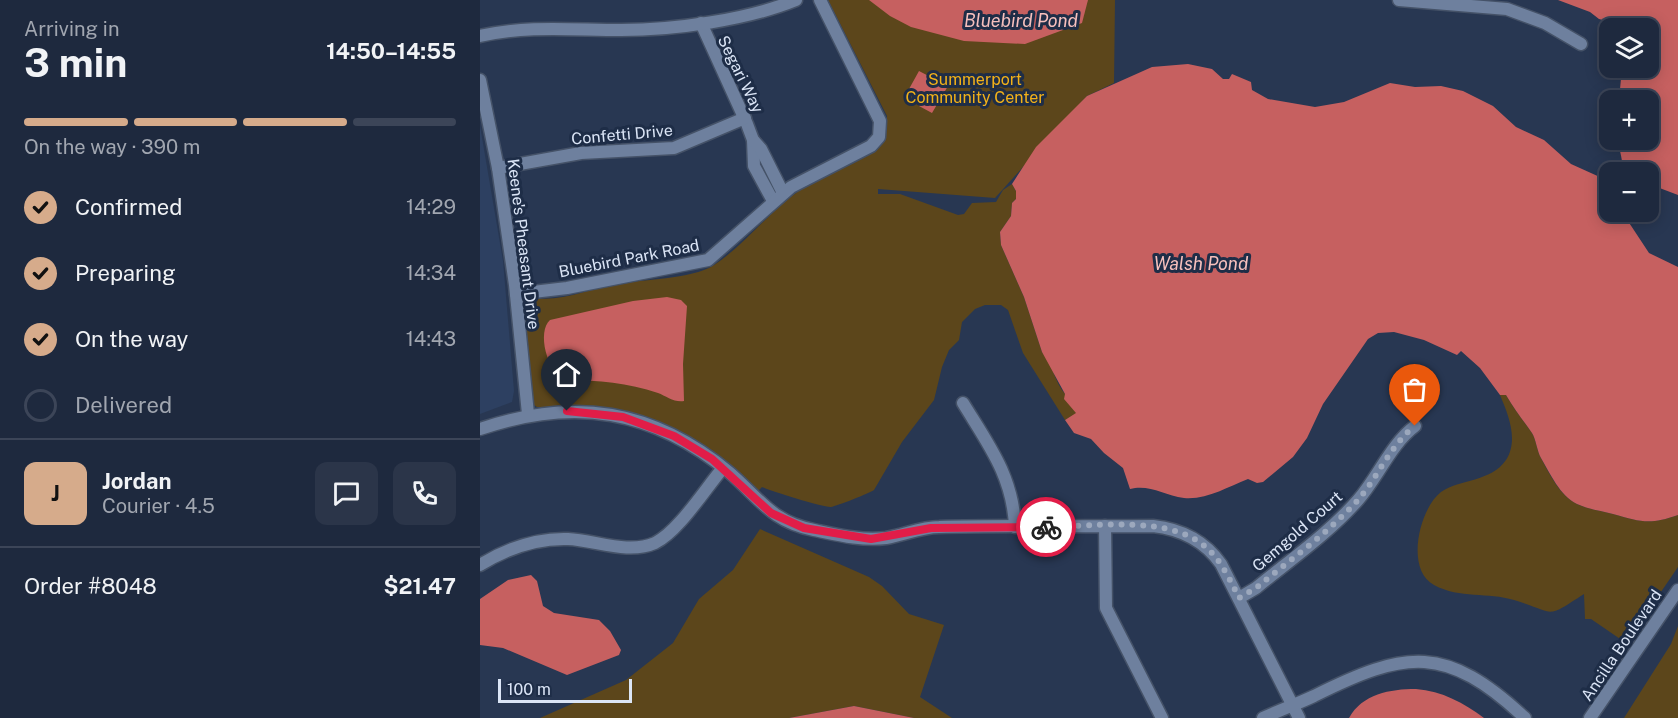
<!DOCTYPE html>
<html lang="en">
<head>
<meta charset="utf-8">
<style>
  :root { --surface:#1e293e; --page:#2b3549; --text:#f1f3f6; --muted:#a1a6b0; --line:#3c4558; --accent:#d6ab8b }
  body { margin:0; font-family:"Public Sans",sans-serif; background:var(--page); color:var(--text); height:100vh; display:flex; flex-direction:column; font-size:22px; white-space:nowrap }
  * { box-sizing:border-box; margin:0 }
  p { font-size:20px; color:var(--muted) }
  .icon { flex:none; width:33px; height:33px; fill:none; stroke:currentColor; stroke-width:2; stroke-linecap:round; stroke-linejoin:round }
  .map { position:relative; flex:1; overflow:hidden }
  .drawer { display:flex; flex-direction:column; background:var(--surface); width:480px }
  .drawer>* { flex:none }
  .controls { position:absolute; left:1119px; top:18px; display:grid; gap:12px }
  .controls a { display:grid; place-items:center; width:60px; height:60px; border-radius:12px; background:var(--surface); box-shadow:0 3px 15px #0003,0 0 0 2px var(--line); font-size:30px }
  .scale { position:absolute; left:18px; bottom:15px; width:134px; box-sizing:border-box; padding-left:6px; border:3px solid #dbe5f6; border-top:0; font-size:16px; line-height:21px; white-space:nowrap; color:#dbe5f6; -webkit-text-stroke:4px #1e2d47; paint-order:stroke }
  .pin { position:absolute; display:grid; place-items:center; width:51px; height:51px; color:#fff; margin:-62px -26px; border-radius:50% 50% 50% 0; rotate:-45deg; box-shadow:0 0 6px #0007 }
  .pin .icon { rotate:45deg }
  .courier { position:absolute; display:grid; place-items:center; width:60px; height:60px; margin:-30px; border:4px solid #e11d48; border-radius:50%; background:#fff; color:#222; box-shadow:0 2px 8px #0007 }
  .overview em { font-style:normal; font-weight:700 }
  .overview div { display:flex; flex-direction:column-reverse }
  .overview { display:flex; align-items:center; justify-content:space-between; height:102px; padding:0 24px }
  h1 { font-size:39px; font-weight:700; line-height:45px }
  .bar { display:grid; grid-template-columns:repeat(4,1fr); gap:9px 6px; align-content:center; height:72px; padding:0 24px }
  .bar i { height:8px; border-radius:4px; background:var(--line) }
  .bar .selected { background:var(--accent) }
  .bar p { grid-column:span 4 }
  .line { display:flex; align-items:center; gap:15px; padding:0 24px; border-top:2px solid var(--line) }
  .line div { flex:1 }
  .round { display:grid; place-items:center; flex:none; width:63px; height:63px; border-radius:12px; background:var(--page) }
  ol { padding:0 24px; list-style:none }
  li { display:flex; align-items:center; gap:18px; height:66px }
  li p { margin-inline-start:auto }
  li .icon { padding:6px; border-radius:50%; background:var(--accent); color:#111; stroke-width:4 }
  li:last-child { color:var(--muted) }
  li i { width:33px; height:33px; border:3px solid var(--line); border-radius:50% }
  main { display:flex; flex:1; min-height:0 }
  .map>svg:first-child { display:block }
  .built { fill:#2d4061 }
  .green { fill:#5c461b }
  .water { fill:#c66060 }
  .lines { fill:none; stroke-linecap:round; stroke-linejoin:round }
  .minor-casing { stroke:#455268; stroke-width:15 }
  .minor { stroke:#6e809e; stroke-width:12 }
  .done { stroke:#9ca8bd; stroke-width:6; stroke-dasharray:0 10.8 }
  .route { stroke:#e11d48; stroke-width:8 }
  .labels { text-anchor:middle; stroke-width:6; stroke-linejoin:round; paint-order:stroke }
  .street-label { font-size:16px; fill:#dbe5f6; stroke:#1e2d47 }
  .park-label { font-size:16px; fill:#f2b119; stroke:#1e2d47 }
  .water-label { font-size:18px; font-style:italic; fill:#f7c0bd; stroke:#1e2d47 }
</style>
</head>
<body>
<main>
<section class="drawer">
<div class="overview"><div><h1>3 min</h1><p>Arriving in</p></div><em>14:50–14:55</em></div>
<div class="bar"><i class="selected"></i><i class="selected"></i><i class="selected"></i><i></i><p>On the way · 390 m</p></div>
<ol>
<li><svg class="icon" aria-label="check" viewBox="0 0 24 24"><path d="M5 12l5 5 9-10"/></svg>Confirmed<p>14:29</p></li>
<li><svg class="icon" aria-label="check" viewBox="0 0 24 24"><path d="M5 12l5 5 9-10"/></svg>Preparing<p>14:34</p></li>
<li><svg class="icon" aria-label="check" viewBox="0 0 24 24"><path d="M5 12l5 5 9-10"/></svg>On the way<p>14:43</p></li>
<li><i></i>Delivered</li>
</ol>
<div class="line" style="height:108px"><b class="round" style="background:var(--accent);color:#111">J</b><div><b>Jordan</b><p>Courier · 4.5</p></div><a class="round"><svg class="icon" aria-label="chat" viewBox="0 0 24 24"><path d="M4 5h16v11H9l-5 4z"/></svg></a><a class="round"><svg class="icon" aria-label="phone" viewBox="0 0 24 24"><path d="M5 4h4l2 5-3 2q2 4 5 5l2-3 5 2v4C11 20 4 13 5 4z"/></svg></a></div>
<div class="line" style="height:78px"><div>Order #8048</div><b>$21.47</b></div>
</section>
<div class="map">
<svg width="1198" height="718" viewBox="0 0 1198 718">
  <rect width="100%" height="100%" fill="#283752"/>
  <path class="built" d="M 0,126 L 23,261 L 34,391 L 32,402 L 0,414 Z"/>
  <g class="green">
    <path d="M 348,0 L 635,0 L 634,83 L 607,96 L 515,198 L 398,189 L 398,194 L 420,194 L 478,215 L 484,214 L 492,203 L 516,202 L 523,190 L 532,184 L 536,191 L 536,199 L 532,203 L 531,216 L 520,232 L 521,245 L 544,297 L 562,352 C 573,364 574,381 585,394 L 585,399 L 597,413 L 585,420 L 543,353 L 528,310 L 521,305 L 505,305 L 495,309 L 482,322 L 479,340 L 469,350 L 462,367 L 454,400 L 422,442 L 394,490 C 390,493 357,506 351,507 C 346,508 290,491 282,487 L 276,493 L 223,446 L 95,407 L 57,407 L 52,404 L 42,305 L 50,297 C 77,304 108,289 135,284 C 163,279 210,280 234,265 C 266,244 288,212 320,190 C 344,173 374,167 397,149 L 405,138 L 407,116 Z"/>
    <path d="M 1020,395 L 1026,395 C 1034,409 1043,420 1052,433 C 1056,439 1057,451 1061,458 C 1069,473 1080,496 1097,504 C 1108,509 1121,511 1133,514 C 1161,522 1170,525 1198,515 L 1198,567 L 1146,643 L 1111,619 L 1105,619 L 1104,594 C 1065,619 1078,614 1034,600 C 1008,592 980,599 954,585 C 925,570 939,509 961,492 C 980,479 1011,482 1026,460 C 1039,440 1028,414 1020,395 Z"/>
    <path d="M 280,529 L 389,577 L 402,586 L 429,614 L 464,625 L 440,697 L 472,718 L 434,718 L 374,706 L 309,718 L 60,718 L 146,680 L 193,643 L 219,599 L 253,570 Z"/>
    <path d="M 1198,626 L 1198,718 L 1144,718 L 1191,644 Z"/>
  </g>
  <g class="water">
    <path d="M 389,0 L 608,0 L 602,23 L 545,44 L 484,41 L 431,27 L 410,16 Z"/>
    <path d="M 1078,0 L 1198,0 L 1198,195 L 1169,184 L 1168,172 L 1154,172 L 1147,163 L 1142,161 C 1141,154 1139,148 1138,140 L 1168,140 L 1168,100 L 1139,100 L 1142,68 L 1168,68 L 1168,28 L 1140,28 L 1131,22 L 1119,19 L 1110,12 Z"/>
    <path d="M 708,64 L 732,69 L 743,79 L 749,79 L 752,74 L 771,82 L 772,90 L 788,99 L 835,107 L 864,102 L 910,83 L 935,87 L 961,86 L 983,91 L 1013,106 L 1036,127 L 1064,140 L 1091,164 L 1122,178 L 1129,194 L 1130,212 L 1142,212 L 1169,253 L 1198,267 L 1198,515 C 1170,525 1161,522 1133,514 C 1121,511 1108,509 1097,504 C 1080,496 1070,473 1061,458 C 1057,451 1056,439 1052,433 C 1043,420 1034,409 1026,395 L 1020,395 L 1000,368 L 981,351 L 977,355 L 944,340 L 914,332 L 898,333 L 888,339 L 843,404 L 827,438 L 813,457 L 783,482 L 777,483 L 768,479 C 747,487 727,500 704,498 C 684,495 669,484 650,489 L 643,468 L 624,453 L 611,439 L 594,433 L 585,420 L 596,413 L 584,399 L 585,394 L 562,352 L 544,297 L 521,245 L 520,232 L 531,216 L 532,203 L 536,199 L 536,191 L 532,184 L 556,147 L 607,96 L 672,67 Z"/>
    <path d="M 439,71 L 468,86 L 452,113 L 439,106 L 446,96 L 429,89 Z"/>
    <path d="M 187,297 L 201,300 L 207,306 L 203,364 L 204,401 C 195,403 186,396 178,393 C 148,383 118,380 87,380 C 66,373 57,331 70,320 L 153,301 Z"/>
    <path d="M 51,575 L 57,581 L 63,606 L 74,613 L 119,620 L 130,631 L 141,650 L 139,655 L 87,675 L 23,648 L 0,645 L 0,599 L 28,580 Z"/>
    <path d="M 936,689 C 962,691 984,703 1004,718 L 869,718 C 882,694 910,689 936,689 Z"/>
    <path d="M 374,706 L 434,718 L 309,718 Z"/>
  </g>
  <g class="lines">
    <defs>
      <g id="minor">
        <path d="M 919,0 L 1027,9 L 1065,23 L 1101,44"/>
        <path d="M 221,23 L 267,124 L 273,140 L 274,166 L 293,201"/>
        <path d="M 0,36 C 48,25 93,30 141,30 C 194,30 267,20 316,0"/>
        <path d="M 0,80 L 18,168 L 35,285 L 48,414"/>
        <path d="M 273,140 L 281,149 L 303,193"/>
        <path d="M 18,168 L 101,153 L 194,148 L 265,118"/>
        <path d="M 36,294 L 87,288 L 228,260 L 311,187 L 391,146 L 399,137 L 400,121 L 340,0"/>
        <path d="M 483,403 C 508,444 533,476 535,527"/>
        <path d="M 0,429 C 94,397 173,409 250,473 C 280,499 292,522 334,530 C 358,535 382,541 406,538 C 424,535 441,527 459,527 C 530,525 602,527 673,526 C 701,529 724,540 741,564 L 819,718"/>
        <path d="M 625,526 L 626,608 L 682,718"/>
        <path d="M 0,565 C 26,549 57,538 88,539 C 115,540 148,555 175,543 C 199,531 225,489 243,468"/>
        <path d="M 759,598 L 776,588 C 810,560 848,534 878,500 C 898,477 911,444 935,426"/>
        <path d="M 783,718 C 800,710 817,704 834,696 C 926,650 966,644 1045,718"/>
        <path d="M 1110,718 L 1198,590"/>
      </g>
    </defs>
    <use href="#minor" class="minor-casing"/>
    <use href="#minor" class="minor"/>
  </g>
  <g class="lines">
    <path class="done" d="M 566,527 C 616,527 693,513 730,551 C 743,564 751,582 759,598 L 776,588 C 810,560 848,533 878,500 C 898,477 911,444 935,426"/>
    <path class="route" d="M 87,411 L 143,417 L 194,436 L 232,459 L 291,513 L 324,528 L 391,539 L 451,528 L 566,527"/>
  </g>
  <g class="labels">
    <g class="street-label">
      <text transform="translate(261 74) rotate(64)" y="6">Segari Way</text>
      <text transform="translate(142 134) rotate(-5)" y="6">Confetti Drive</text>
      <text transform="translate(44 244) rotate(83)" y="6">Keene's Pheasant Drive</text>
      <text transform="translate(149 258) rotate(-11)" y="6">Bluebird Park Road</text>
      <text transform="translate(817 531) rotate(-41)" y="6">Gemgold Court</text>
      <text transform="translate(1141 645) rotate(-56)" y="6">Ancilla Boulevard</text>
    </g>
    <g class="park-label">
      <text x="495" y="85">Summerport<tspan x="495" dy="18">Community Center</tspan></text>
    </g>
    <g class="water-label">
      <text x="541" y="27">Bluebird Pond</text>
      <text x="721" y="270">Walsh Pond</text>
    </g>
  </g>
</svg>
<div class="controls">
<a><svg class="icon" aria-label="layers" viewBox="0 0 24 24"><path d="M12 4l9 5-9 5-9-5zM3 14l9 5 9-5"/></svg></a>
<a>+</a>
<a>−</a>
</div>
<div class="scale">100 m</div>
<div class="pin" style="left:935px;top:426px;background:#ea580c"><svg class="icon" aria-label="bag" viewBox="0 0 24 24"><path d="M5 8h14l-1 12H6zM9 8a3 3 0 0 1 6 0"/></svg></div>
<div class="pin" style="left:87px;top:411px;background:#1f2937"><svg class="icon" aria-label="home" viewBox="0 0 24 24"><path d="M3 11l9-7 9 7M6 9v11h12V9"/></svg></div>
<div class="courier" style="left:566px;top:527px"><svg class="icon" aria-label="bike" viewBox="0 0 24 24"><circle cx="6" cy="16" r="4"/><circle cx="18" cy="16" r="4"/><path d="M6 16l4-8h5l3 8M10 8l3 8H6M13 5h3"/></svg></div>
</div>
</main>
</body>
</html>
